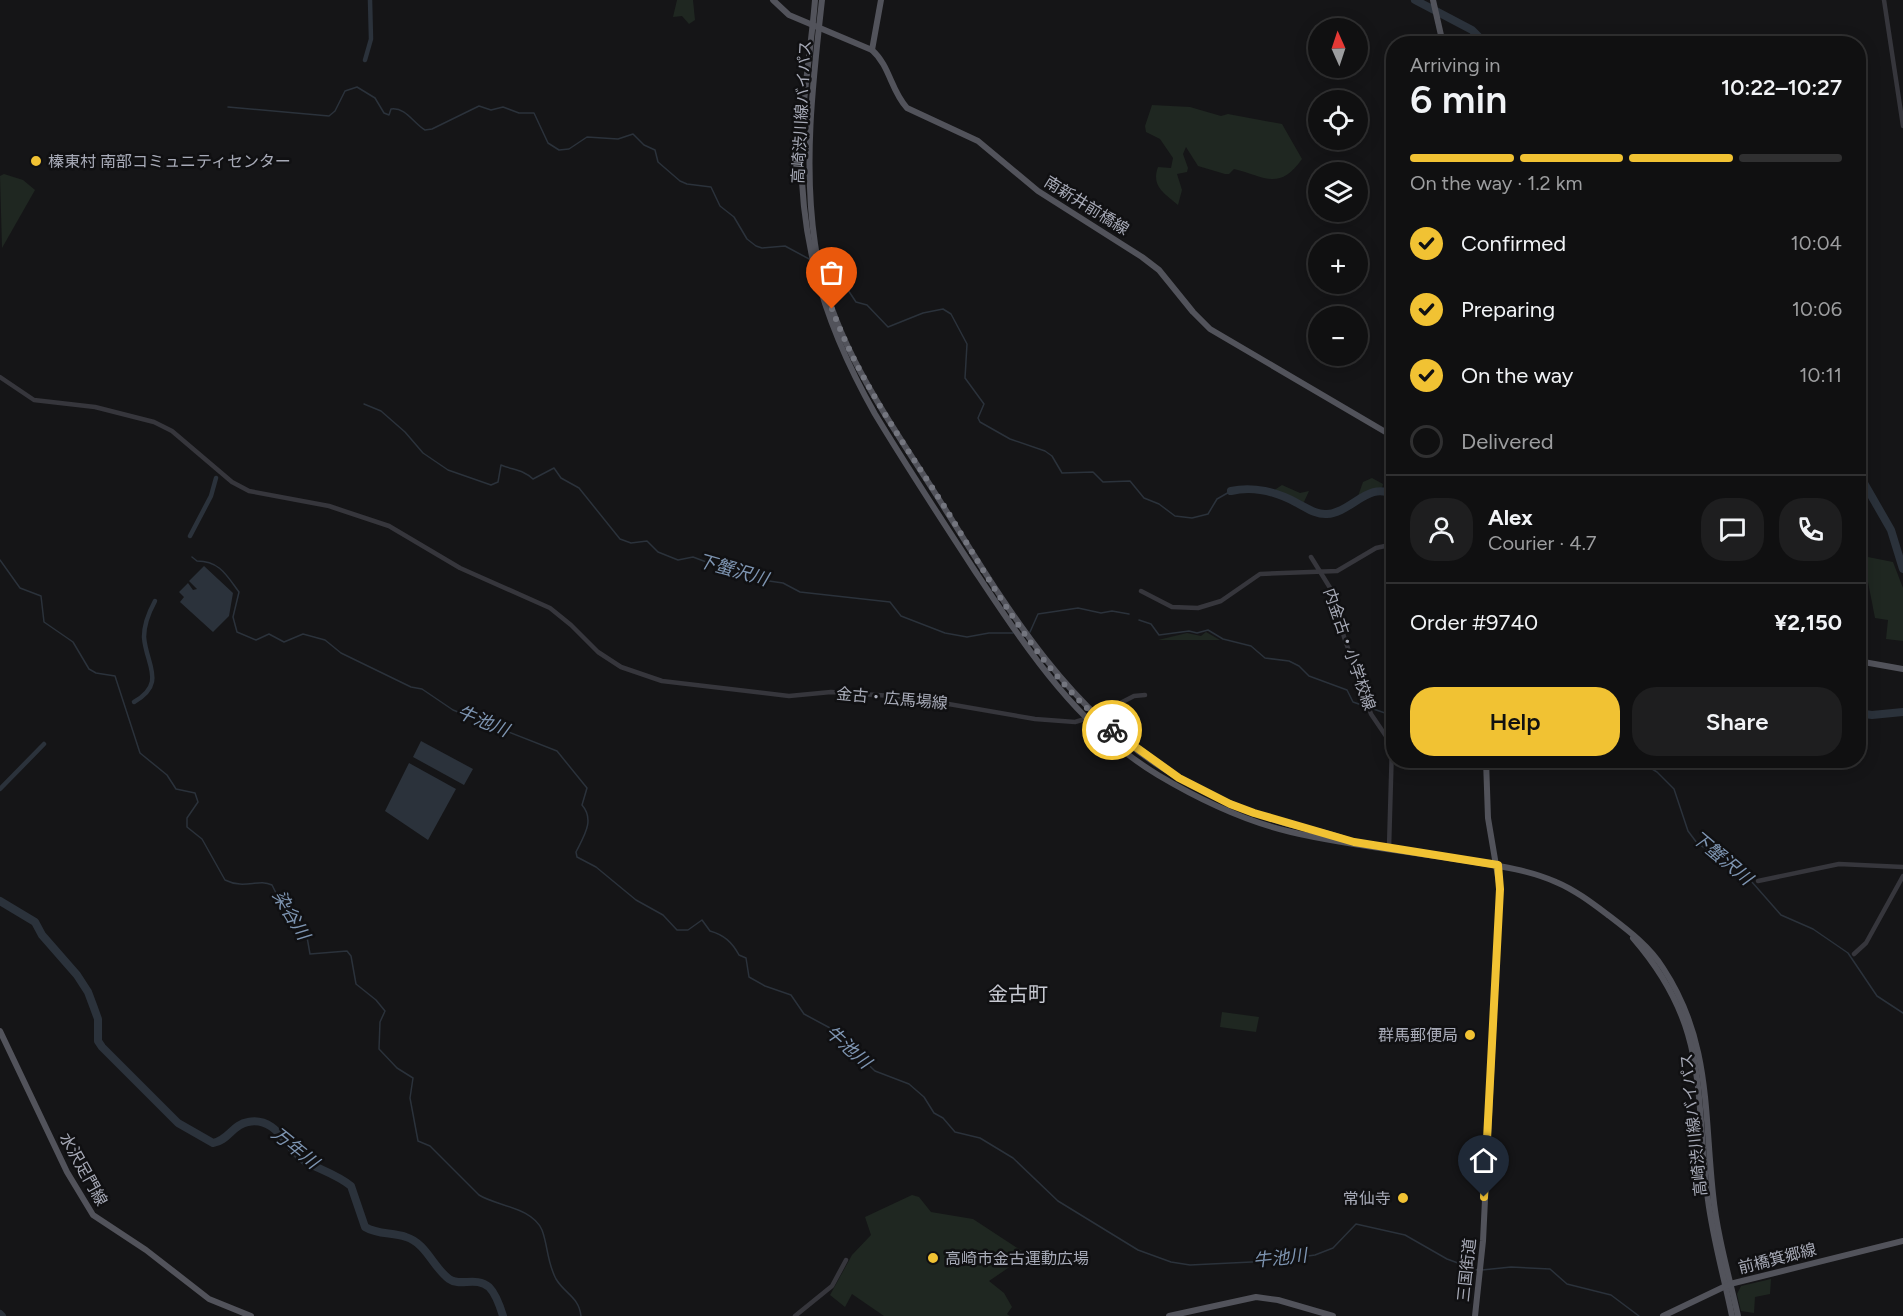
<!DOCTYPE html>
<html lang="en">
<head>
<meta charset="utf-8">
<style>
  :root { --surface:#101011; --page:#1e1e1f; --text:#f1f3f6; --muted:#9c9d9f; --line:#303031; --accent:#f1c233 }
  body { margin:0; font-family:Figtree,"Noto Sans JP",sans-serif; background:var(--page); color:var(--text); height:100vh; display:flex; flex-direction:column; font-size:22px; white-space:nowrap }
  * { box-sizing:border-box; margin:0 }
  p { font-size:20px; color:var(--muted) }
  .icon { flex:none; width:33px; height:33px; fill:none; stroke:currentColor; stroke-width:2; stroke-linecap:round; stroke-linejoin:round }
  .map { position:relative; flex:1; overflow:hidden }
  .side { position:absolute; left:1386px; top:36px; width:480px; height:732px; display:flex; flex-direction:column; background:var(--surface); border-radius:24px; box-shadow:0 3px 15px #0003,0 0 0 2px var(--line) }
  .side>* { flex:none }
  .needle { width:39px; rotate:357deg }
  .tools { position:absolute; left:1308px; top:18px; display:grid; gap:12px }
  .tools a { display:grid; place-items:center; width:60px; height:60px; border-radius:50%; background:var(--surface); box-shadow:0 3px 15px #0003,0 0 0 2px var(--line); font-size:30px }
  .pin { position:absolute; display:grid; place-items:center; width:51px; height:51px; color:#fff; margin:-62px -26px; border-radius:50% 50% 50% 0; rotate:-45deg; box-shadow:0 0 6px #0007 }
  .pin .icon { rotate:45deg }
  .courier { position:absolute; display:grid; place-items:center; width:60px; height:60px; margin:-30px; border:4px solid #f1c233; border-radius:50%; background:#fff; color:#222; box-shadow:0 2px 8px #0007 }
  .overview em { font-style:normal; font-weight:600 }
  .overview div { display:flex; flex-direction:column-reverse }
  .overview { display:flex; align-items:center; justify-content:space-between; height:102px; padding:0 24px }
  h1 { font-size:39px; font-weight:600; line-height:45px }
  .bar { display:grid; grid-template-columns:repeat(4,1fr); gap:9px 6px; align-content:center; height:72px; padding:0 24px }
  .bar i { height:8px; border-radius:4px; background:var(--line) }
  .bar .active { background:var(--accent) }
  .bar p { grid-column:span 4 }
  .line { display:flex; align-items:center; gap:15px; padding:0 24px; border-top:2px solid var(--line) }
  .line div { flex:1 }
  .round { display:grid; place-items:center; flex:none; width:63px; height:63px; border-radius:24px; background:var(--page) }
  ol { padding:0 24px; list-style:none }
  li { display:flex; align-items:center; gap:18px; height:66px }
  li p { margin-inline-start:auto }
  li .icon { padding:6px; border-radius:50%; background:var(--accent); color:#111; stroke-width:4 }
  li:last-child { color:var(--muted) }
  li i { width:33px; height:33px; border:3px solid var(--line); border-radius:50% }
  .action { display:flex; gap:12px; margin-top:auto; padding:12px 24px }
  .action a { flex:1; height:69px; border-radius:24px; background:var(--accent); color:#111; font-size:24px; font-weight:600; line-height:69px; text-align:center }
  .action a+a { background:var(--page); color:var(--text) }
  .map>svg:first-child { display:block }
  .green { fill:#1f2721 }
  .water { fill:#2b323b }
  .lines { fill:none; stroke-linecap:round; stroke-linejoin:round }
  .stream { stroke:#2b323b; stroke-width:1.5 }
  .canal { stroke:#2b323b; stroke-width:4.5 }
  .river { stroke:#2b323b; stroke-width:8 }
  .minor { stroke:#36363c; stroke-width:4.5 }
  .major { stroke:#52535b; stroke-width:6 }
  .done { stroke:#74767f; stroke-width:6; stroke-dasharray:0 10.8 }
  .route { stroke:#f1c233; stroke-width:8 }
  .poi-dot { fill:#f1c233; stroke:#101012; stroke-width:2 }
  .labels { text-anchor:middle; stroke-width:5; stroke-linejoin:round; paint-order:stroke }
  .street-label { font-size:16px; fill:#a7aab7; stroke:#101012 }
  .poi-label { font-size:16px; fill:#a7aab7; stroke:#101012; text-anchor:start }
  .water-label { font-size:18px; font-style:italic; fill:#7e95b2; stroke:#101012 }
  .quarter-label { font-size:20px; fill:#c8cad3; stroke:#101012 }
</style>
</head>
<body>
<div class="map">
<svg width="1903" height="1316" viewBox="0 0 1903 1316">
  <rect width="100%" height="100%" fill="#151517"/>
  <g class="green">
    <path d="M 677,0 L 693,0 L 695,20 L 689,24 L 682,16 L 673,17 Z"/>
    <path d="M 1152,105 L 1190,107 L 1221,116 L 1228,114 L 1282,124 L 1302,159 C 1279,192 1264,176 1234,169 L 1229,174 L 1225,174 L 1198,166 L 1186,147 L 1183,154 L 1188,168 L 1187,172 L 1177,174 L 1182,190 L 1178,205 C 1164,193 1151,186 1158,167 L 1171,168 L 1173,158 L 1160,139 L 1146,132 L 1145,126 Z"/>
    <path d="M 4,174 L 23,180 L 35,190 L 2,248 L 0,176 Z"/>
    <path d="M 1372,478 L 1383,484 L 1382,489 L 1375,488 L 1357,499 L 1363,482 Z"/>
    <path d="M 1282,485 L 1300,493 L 1309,491 L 1303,504 L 1273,491 Z"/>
    <path d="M 1858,555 L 1893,562 L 1903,588 L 1903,641 L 1886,639 L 1888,620 L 1875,618 L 1867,577 L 1859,576 Z"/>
    <path d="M 1206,632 L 1220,640 L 1158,640 L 1187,633 L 1201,636 Z"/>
    <path d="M 1222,1012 L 1259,1017 L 1256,1032 L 1220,1027 Z"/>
    <path d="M 912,1195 L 919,1197 L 931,1212 L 973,1219 L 1022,1251 L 1011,1266 L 989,1281 L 1004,1293 L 1012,1307 L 1007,1314 L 1010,1316 L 884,1316 L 852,1294 L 845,1307 L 830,1295 L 852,1255 L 871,1235 L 865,1217 Z"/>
    <path d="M 1771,1279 L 1770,1294 L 1755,1297 L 1754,1313 L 1741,1311 L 1737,1294 L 1741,1286 Z"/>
  </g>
  <g class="water">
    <path d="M 204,566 L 233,593 L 229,616 L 213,632 L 180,602 L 184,597 L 179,592 L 188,583 L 193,590 L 197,589 L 189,581 Z"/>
    <path d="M 421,741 L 473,769 L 464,785 L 413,757 Z"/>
    <path d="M 409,763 L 456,789 L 428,840 L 385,811 Z"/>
  </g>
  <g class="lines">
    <g class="stream">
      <path d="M 228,107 L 329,116 L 335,111 L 345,91 L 357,87 L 375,98 L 384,113 L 389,115 L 391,109 C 406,107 413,123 425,130 L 432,129 L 479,106 L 491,110 L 503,107 L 519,113 L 534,113 L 548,143 L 559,150 L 569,149 L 587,137 L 618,139 L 633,134 L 644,145 L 655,150 L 658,162 L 680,181 L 687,184 L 711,187 L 720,206 L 734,217 L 747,239 L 756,246 L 762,248 L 785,246 L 811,260"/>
      <path d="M 821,264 C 836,268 845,267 851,284 L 848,290 L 856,302 L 867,305 L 888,327 L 923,313 L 943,309 L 951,314 L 967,344 L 965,378 L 984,404 L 978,418 L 980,422 L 1010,439 L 1045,451 L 1052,456 L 1062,473 L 1093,472 L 1103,482 L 1130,481 L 1144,498 L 1159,504 L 1175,516 L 1192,518 L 1208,514 L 1217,499 L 1231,491"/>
      <path d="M 364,404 L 381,411 L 405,432 L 423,453 L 448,470 L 491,485 L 498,482 L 501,465 C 513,470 524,470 533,479 L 554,468 L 561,478 L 579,488 L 620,539 L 631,543 L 647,541 L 658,552 L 678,560 L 693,557 L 749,578 L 783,583 L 800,592 L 890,602 L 901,616 L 945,633 L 967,637 L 989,633 L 1013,633"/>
      <path d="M 192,557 L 197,561 C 220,561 227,576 239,592 L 233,617 L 237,632 L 256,640 L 269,634 L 284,642 L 303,634 L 325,640 L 341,653 L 411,687 L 422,689 L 453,710 L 557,751 L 587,788 L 582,805 C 595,820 584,836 576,852 L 577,857 L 596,867 L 636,900 L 663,915 L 677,930 L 688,930 L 702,920 L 710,931 C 724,935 732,942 739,955 L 746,958 L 749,977 L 765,986 L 791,995 L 804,1014 L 830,1028 L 875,1071 L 909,1084 L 924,1097 L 934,1113 L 943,1118 L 955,1132 L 980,1138 L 1013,1158 L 1058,1201 L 1138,1250 L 1171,1262 L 1190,1265 L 1273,1261 L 1315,1255 L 1333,1248 L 1356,1224 L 1405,1235 L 1447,1259 L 1477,1270"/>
      <path d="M 0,560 L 20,588 L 41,596 L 44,622 L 73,642 L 89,669 L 96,673 L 115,676 L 140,753 L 167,775 L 176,789 L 195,793 L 198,802 L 187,818 L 187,827 L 202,839 L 225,880 C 245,890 258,878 272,885 L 284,909 L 307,937 L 310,954 L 347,951 L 351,956 L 356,984 L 376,1000 L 385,1011 L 380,1022 L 379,1049 L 397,1068 L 413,1078 L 410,1098 L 418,1141 L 430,1146 L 479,1195 C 496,1206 532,1207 542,1230 C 548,1246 547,1262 556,1279 C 565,1294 579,1297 581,1316"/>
      <path d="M 1139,620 L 1151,624 L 1159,635 L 1189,631 L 1197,633 L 1208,630 L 1223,639 L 1251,646 L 1265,658 L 1289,661 L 1299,666 L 1309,676 L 1347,690 L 1353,702 L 1385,713 L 1394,720"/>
      <path d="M 1030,632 L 1038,614 L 1078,608 L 1101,613 L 1112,611 L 1129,614"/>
      <path d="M 1637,760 L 1657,772 L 1674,789 L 1688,831 L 1697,843 L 1744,873 L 1781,915 L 1813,929 L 1848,953 L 1877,996 L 1903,1013"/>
      <path d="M 1482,1270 L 1511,1267 L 1550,1269 L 1567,1284 L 1611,1295 L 1639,1316"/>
    </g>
    <g class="canal">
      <path d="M 365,60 L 371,39 L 370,0"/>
      <path d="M 190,536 L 211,496 L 216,478"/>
      <path d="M 134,702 C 167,683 146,665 144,637 C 144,624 149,612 155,601"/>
      <path d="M 0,789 L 44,744"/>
    </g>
    <g class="river">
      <path d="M 1415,0 L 1472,30 L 1486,44"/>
      <path d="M 1858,455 L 1864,483 L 1891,530 L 1903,569"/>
      <path d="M 1231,491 C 1253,486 1277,492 1297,503 C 1307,508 1316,515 1327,514 C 1351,513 1370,479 1394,496"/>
      <path d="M 1858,713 L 1872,715 L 1903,712"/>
      <path d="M 0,901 L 35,922 L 42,935 L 77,975 L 88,992 L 94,1008 L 98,1019 L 98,1041 L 102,1047 L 178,1123 L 213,1143 C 228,1141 233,1124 248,1122 C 277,1116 287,1150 306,1162 C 321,1170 338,1175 351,1186 L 365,1227 C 378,1235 392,1232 406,1237 C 426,1243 433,1267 449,1279 C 460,1287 476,1276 489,1287 C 496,1294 500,1306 503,1316"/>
      <path d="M 0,1314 L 2,1316"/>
    </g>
    <g class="minor">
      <path d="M 1884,0 L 1903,126"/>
      <path d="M 0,377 L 34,400 L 95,407 L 154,422 L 172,431 L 232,482 L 249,491 L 329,506 L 389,526 L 460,568 L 550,608 L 571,625 L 598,652 L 621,667 L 662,681 L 789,696 L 831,692 L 908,697 L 1035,719 L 1075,722 L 1095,716 L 1134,696 L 1145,695"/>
      <path d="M 1311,557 L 1332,591 L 1344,637 L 1371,714 L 1392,745 L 1389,848"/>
      <path d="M 1141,591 L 1172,607 L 1198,608 L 1221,601 L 1260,574 L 1337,571 L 1376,548 L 1394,544"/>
      <path d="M 1758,881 L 1839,864 L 1903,867"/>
      <path d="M 1854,954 L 1866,943 L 1903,876"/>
      <path d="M 795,1316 L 832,1286 L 846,1260"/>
    </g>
    <g class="major">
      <path d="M 773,0 L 789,15 L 872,50 C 890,66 891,91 907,108 L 978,141 L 1038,191 L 1142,257 L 1159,270 L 1193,312 L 1210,329 L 1394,437"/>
      <path d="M 815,0 C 812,38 806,75 803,113 C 794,225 820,317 875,414 C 907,467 941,519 975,571 C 1027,649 1077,726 1158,775 C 1200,800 1244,821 1291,832 C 1346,845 1406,851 1462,860 C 1493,865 1527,869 1556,882 C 1575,890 1592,903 1608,915 C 1629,931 1649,946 1663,968 C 1711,1041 1704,1112 1713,1194 C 1717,1235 1729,1276 1738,1316"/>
      <path d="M 822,0 C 813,80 803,164 815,244 C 830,339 885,414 935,493 C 999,594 1058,701 1161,767 C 1200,792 1241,810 1285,823 C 1306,829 1328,832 1348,840"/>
      <path d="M 1433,0 L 1443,44"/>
      <path d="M 872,50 L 881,0"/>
      <path d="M 1858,661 L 1903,669"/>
      <path d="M 1633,938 C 1711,1028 1694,1092 1708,1200 C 1713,1239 1724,1277 1732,1316"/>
      <path d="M 0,1031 L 67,1172 L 93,1215 L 146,1250 L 209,1299 L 251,1316"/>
      <path d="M 1169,1316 L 1256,1297 L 1278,1300 L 1333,1316"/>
      <path d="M 1475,1316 L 1483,1241 L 1500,889 L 1488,818 L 1486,760"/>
      <path d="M 1663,1316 L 1730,1284 L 1903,1241"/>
    </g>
  </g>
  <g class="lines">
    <path class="done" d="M 832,309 C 859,381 903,442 944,506 C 993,585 1039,672 1112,730"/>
    <path class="route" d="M 1112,730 L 1179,778 L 1230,804 L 1254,813 L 1354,842 L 1498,865 L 1500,889 L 1484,1197"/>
  </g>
  <g class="poi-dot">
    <circle cx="36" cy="161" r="6"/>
    <circle cx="1470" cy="1035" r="6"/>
    <circle cx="1403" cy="1198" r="6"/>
    <circle cx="933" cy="1258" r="6"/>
  </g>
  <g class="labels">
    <g class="street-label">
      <text transform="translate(801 112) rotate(-87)" y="6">高崎渋川線バイパス</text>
      <text transform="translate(1087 205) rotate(32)" y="6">南新井前橋線</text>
      <text transform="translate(1350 649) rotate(71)" y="6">内金古・小学校線</text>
      <text transform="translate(892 698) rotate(5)" y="6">金古・広馬場線</text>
      <text transform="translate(1693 1125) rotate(-96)" y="6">高崎渋川線バイパス</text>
      <text transform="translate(84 1169) rotate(61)" y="6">水沢足門線</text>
      <text transform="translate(1777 1258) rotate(-14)" y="6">前橋箕郷線</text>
      <text transform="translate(1466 1270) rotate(-84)" y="6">三国街道</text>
    </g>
    <g class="poi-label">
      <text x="48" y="167">榛東村 南部コミュニティセンター</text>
      <text x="1458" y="1041" text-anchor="end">群馬郵便局</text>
      <text x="1391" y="1204" text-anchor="end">常仙寺</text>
      <text x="945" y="1264">高崎市金古運動広場</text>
    </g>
    <g class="water-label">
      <text transform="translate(733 570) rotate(16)" y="6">下蟹沢川</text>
      <text transform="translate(483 721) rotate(22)" y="6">牛池川</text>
      <text transform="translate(1722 858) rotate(40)" y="6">下蟹沢川</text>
      <text transform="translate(291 915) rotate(59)" y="6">染谷川</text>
      <text transform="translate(848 1047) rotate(42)" y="6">牛池川</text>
      <text transform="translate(295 1148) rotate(39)" y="6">万年川</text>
      <text transform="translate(1280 1258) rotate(-6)" y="6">牛池川</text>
    </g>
    <g class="quarter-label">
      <text x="1018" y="1001">金古町</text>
    </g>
  </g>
</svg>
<div class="tools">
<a><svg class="needle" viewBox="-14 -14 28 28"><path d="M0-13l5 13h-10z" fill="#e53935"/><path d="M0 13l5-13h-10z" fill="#9c9d9f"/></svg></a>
<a><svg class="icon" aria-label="locate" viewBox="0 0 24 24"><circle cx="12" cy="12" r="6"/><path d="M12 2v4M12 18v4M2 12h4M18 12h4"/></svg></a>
<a><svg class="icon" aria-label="layers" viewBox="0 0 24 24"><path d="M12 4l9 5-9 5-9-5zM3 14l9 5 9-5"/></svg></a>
<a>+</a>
<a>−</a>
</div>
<div class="pin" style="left:832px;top:309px;background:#ea580c"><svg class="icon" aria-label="bag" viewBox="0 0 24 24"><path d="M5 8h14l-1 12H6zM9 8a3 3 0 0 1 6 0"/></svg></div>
<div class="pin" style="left:1484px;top:1197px;background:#1f2937"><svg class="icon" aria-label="home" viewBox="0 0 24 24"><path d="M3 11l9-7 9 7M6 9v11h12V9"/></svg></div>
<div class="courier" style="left:1112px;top:730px"><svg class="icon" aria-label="bike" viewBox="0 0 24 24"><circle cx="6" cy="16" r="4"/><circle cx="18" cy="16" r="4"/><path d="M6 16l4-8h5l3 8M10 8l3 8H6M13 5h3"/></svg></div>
<section class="side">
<div class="overview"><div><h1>6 min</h1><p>Arriving in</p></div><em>10:22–10:27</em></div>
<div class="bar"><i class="active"></i><i class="active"></i><i class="active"></i><i></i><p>On the way · 1.2 km</p></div>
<ol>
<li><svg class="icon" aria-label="check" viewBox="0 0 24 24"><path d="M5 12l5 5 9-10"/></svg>Confirmed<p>10:04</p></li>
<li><svg class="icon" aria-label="check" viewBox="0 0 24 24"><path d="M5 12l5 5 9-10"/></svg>Preparing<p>10:06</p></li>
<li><svg class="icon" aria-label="check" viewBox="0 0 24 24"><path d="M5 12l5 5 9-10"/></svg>On the way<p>10:11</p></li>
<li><i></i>Delivered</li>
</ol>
<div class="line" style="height:108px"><a class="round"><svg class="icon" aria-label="person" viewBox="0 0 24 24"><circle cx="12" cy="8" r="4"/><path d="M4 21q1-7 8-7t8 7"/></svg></a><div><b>Alex</b><p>Courier · 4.7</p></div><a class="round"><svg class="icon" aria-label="chat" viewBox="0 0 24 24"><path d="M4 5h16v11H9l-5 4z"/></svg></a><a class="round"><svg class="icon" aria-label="phone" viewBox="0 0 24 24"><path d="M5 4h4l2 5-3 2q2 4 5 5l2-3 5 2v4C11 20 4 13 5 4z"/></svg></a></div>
<div class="line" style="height:78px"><div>Order #9740</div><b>¥2,150</b></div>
<div class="action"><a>Help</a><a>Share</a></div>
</section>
</div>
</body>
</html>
